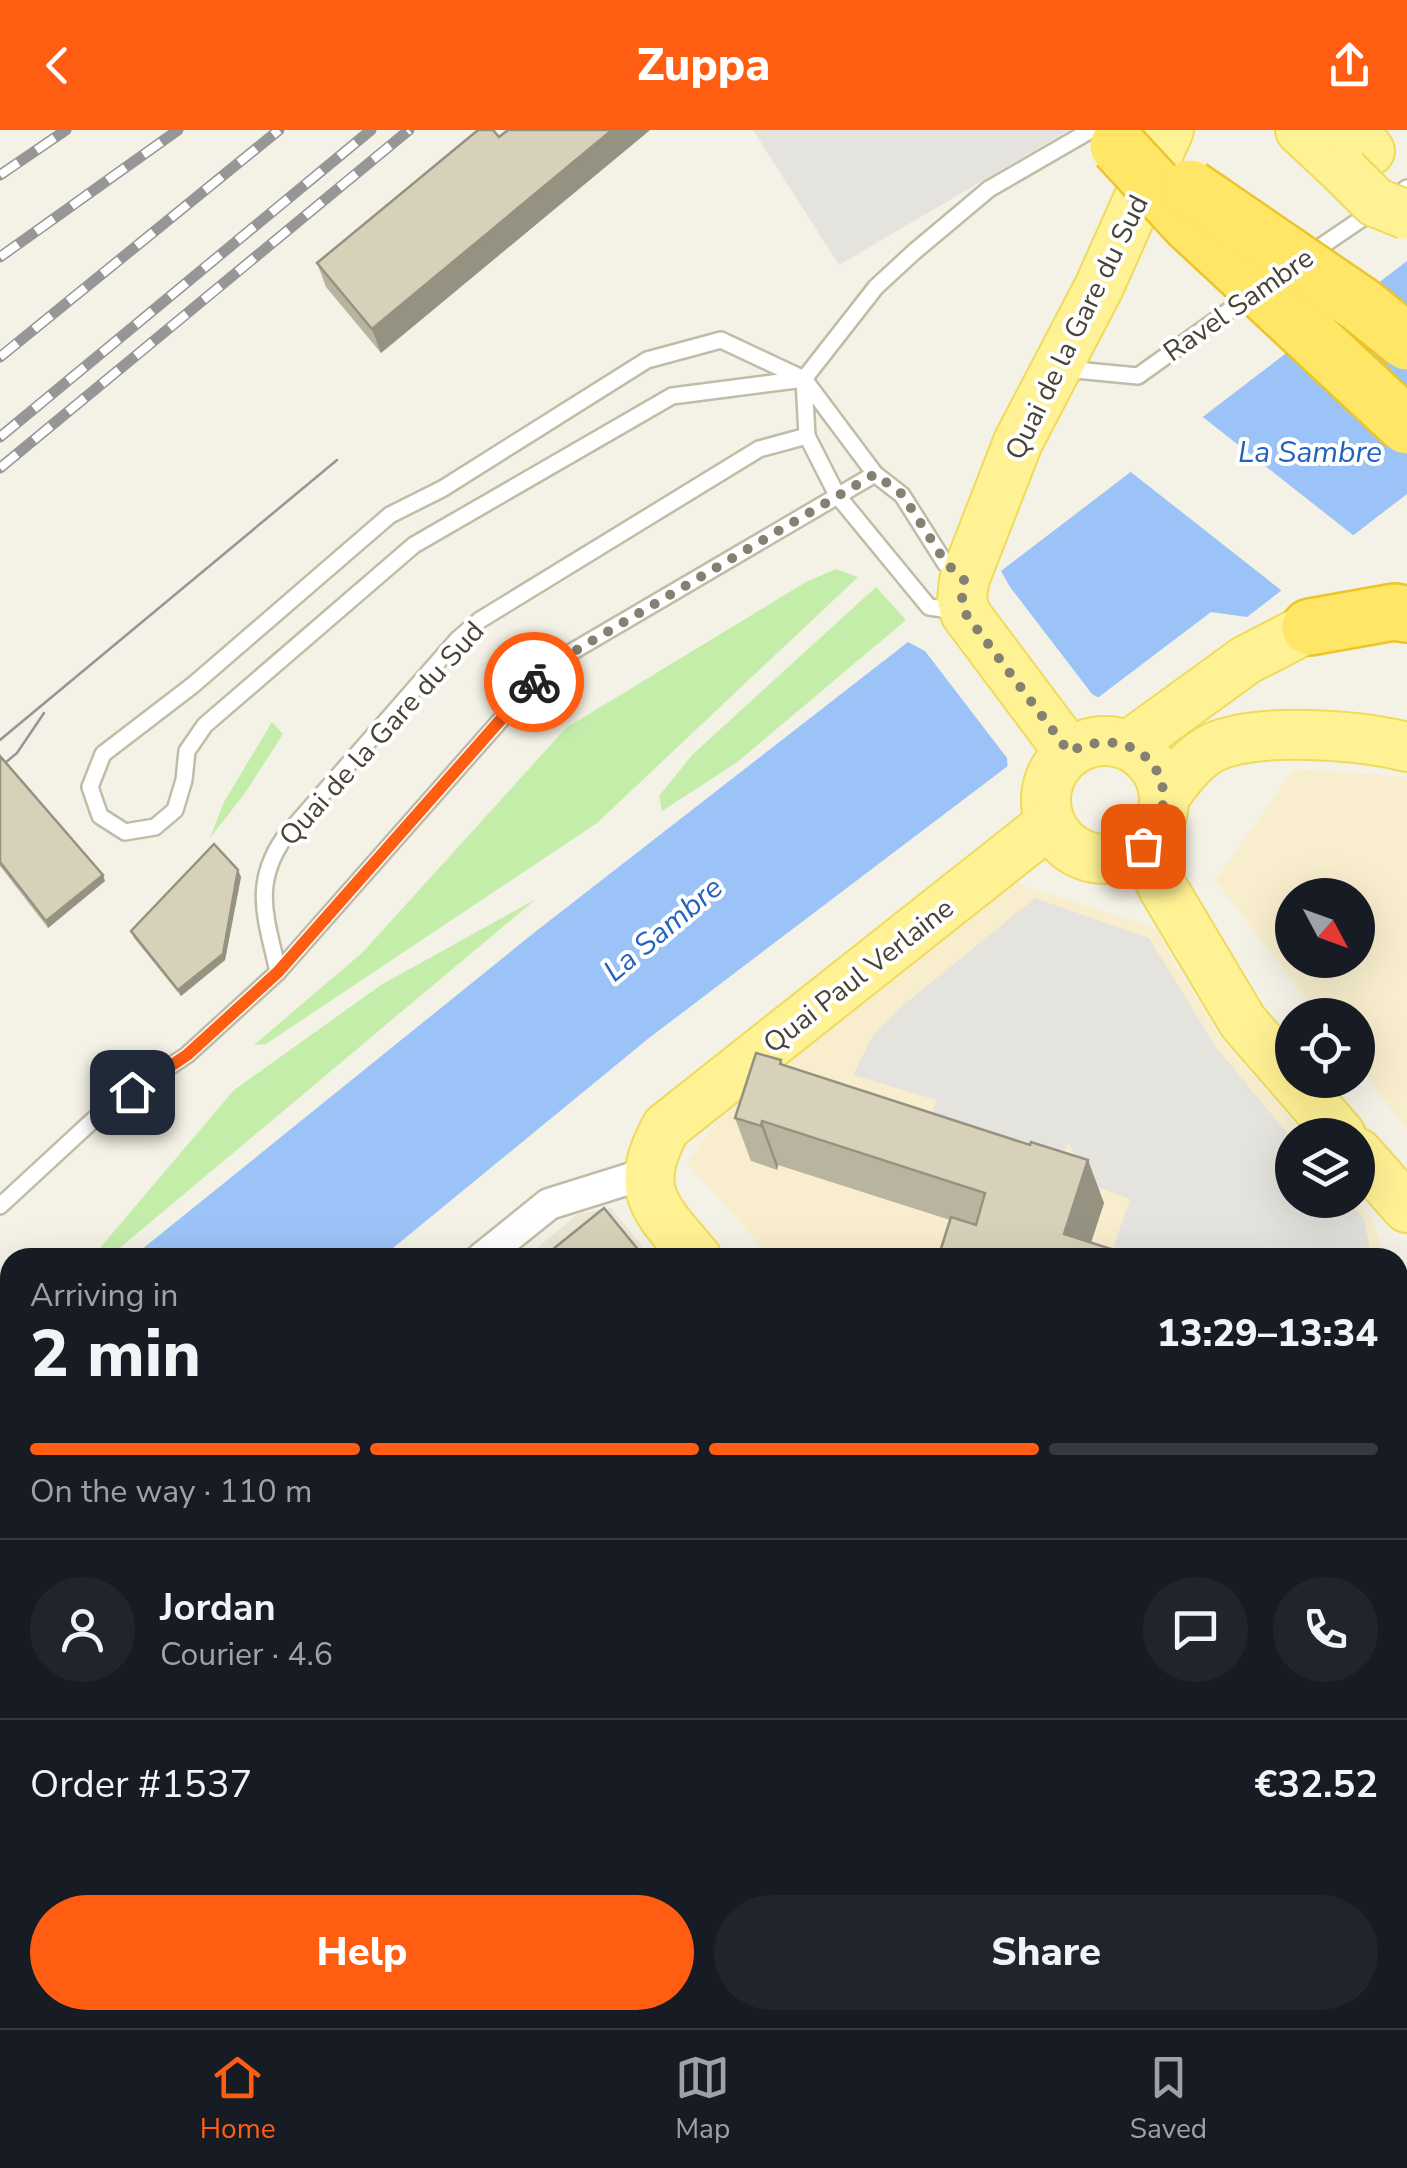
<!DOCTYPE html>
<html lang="en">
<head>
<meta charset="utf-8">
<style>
  :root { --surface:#171b24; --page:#20242c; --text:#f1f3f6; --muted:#9ea1a6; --line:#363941; --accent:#ff5d12 }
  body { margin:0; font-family:"Nunito Sans",sans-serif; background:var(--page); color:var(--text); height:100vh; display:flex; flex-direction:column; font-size:38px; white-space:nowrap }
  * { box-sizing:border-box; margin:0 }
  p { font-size:32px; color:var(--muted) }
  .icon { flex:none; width:55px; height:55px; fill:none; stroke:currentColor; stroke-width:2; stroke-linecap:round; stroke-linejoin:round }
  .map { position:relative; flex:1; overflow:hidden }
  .panel { position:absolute; left:0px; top:1118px; width:1408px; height:782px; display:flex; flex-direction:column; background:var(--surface); border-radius:30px 30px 0 0; box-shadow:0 10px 40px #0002 }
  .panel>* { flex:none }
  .needle { width:65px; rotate:131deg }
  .tools { position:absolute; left:1275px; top:748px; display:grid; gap:20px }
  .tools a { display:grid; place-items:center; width:100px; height:100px; border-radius:50%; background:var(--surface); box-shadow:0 10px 40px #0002; font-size:50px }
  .pin { position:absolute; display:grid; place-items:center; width:85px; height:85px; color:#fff; margin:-42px; border-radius:20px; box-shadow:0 5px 15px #0006 }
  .courier { position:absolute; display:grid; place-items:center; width:100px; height:100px; margin:-50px; border:8px solid #ff5d12; border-radius:50%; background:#fff; color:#222; box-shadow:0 2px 12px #0007 }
  .overview em { font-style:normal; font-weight:800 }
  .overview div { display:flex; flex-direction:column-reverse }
  .overview { display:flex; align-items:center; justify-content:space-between; height:170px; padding:0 30px }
  h1 { font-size:65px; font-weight:800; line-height:75px }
  .bar { display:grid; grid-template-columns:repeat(4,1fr); gap:15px 10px; align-content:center; height:120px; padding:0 30px }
  .bar i { height:12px; border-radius:8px; background:var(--line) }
  .bar .on { background:var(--accent) }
  .bar p { grid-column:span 4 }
  .line { display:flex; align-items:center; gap:25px; padding:0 30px; border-top:2px solid var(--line) }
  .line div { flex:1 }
  .round { display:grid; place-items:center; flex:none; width:105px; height:105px; border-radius:52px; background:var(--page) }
  .button { display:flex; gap:20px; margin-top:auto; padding:20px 30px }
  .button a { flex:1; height:115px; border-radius:60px; background:var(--accent); color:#fff; font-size:40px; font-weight:800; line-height:115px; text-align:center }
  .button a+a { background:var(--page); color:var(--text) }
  header { display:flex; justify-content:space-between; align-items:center; height:130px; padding:0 30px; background:var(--accent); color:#fff; font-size:45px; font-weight:800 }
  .dock { display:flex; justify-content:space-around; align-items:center; height:140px; border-top:2px solid var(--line); background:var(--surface); font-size:28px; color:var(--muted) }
  .dock a { display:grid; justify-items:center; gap:5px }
  .dock .on { color:var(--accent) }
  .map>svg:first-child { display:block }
  .residential { fill:#e9e6d3 }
  .commercial { fill:#f8eece; fill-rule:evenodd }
  .green { fill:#c4edaa }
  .parking { fill:#e5e3de }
  .water { fill:#9cc3f7 }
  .pier { fill:#f4f2e6 }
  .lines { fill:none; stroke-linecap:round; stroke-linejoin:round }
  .service-casing { stroke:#c1bca7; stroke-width:20 }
  .pedestrian-casing { stroke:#c1bca7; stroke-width:28 }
  .minor-casing { stroke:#c1bca7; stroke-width:35 }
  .primary-casing { stroke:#efdb59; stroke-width:52 }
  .motorway-casing { stroke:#ecc528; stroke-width:60 }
  .service { stroke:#fff; stroke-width:15 }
  .pedestrian { stroke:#fff; stroke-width:22 }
  .minor { stroke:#fff; stroke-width:30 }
  .primary { stroke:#fff294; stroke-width:48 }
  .motorway { stroke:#ffe666; stroke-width:55 }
  .tram { stroke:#969696; stroke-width:2.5 }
  .rail-casing { stroke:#969696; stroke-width:11 }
  .rail { stroke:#fff; stroke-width:8; stroke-dasharray:22; stroke-linecap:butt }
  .primary-bridge-casing { stroke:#efdb59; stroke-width:52; stroke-linecap:butt }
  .motorway-bridge-casing { stroke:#ecc528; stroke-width:60; stroke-linecap:butt }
  .primary-bridge { stroke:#fff294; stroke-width:48 }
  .motorway-bridge { stroke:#ffe666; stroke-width:55 }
  .wall { fill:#b9b4a0 }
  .shaded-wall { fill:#969282 }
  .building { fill:#d7d1ba; stroke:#969282; stroke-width:2.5 }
  .done { stroke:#848072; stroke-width:10; stroke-dasharray:0 18 }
  .route { stroke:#ff5d12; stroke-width:12 }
  .labels { text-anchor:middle; stroke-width:8; stroke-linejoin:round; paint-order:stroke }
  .street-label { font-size:28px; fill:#484334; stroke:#fff }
  .water-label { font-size:30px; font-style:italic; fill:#2363be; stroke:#fff }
</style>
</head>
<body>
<header><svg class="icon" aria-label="back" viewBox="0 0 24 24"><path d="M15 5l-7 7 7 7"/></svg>Zuppa<svg class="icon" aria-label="share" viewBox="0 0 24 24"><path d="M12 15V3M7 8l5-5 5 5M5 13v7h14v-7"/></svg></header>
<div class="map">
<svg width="1407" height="1898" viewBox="0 0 1407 1898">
  <rect width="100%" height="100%" fill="#f4f2e6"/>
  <g class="residential">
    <path d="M 611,1078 L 651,1127 L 525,1128 L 578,1084 Z"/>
    <path d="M 1407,1800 L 1407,1898 L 1377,1898 L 1380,1890 L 1398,1890 L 1398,1832 Z"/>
  </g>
  <g class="commercial">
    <path d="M 1294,639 L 1407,647 L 1407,1001 L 1358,935 L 1358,885 L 1319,885 L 1215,750 ZM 1358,765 L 1358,830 L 1292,830 L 1292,765 Z"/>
    <path d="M 1001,748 L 1157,799 L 1172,830 L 1223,912 L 1304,1005 L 1292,1005 L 1292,1070 L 1356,1070 L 1373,1091 L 1385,1127 L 771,1127 L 687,1033 L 725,978 Z"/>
    <path d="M 10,1569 L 10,1858 L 0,1846 L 0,1577 Z"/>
  </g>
  <g class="green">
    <path d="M 836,439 L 858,447 L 597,693 L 266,914 L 254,915 L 362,823 L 566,598 L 806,452 Z"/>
    <path d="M 876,457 L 906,490 L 736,633 L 662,681 L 659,666 L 692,625 Z"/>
    <path d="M 272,592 L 283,604 L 245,663 L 210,708 L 224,672 Z"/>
    <path d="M 536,769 L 109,1127 L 104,1127 L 99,1119 L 234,960 L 381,855 Z"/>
    <path d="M 1407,1341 L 1407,1414 C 1393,1393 1393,1362 1407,1341 Z"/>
  </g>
  <g class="parking">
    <path d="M 753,0 L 1069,0 L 839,135 Z"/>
    <path d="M 1035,768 L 1149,808 L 1216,917 L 1292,1009 L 1292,1070 L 1347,1070 L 1364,1089 L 1371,1124 L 1360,1128 L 1110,1127 L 1130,1069 L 1068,1047 L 1075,1025 L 1068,1013 L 1060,1037 L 928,996 L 936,970 L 853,945 L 872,907 L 902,876 Z"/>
  </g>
  <g class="water">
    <path d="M 1407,131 L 1407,364 L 1247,487 L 1211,482 L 649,908 L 382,1127 L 131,1128 L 535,802 L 908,512 Z"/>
    <path d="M 10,1226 L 10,1436 L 0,1445 L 0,1234 Z"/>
  </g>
  <g class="pier">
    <path d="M 1199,284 L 1358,409 L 1286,464 L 1127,339 Z"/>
    <path d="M 1001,434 L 1001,441 L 1010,457 L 1092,564 L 1101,569 L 1008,642 L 1007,628 L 925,521 L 908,512 L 898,514 Z"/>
  </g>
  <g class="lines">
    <defs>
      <g id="service">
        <path d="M 1307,126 L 1407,58"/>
        <path d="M 1065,239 L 1138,246 L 1251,165"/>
        <path d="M 804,249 L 672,266 L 414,415 L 205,595 L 187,621 L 184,650 L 175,680 L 155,697 L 125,702 L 100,686 L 90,657 L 103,624 L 193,555 L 390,385 L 442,359 L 647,230 L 721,210 L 804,249 L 875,344 L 902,365 L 945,433 L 959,445"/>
        <path d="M 957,481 L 929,477 L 837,365 L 807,306 L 804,249 L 876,157 L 914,122 L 989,59 L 1091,0"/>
        <path d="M 278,842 C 267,790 251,756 284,708 L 457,510 L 480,490 L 759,319 L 807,306"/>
        <path d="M 0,1076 L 104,980 L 187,925 L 278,842 L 535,551 L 563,527 L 875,344"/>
      </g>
      <path id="pedestrian" d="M 0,1266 L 10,1278"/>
      <g id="minor">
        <path d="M 482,1128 L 549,1074 L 648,1043"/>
        <path d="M 0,1530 L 10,1523"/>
        <path d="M 1398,1730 L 1407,1688"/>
        <path d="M 0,1885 L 11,1898"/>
        <path d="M 360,1890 L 361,1898"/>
        <path d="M 813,1890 L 815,1898"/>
        <path d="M 45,1898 L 54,1890"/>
        <path d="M 654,1898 L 657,1890"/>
        <path d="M 989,1898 L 993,1890"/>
        <path d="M 1281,1898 L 1283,1890"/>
        <path d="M 1361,1898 L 1363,1890"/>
      </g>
      <g id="primary">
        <path d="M 1300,0 L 1344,41"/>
        <path d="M 1354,0 L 1370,21"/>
        <circle cx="1105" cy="670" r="59"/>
        <path d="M 1129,615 L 1246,530 L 1310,497"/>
        <path d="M 1069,622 L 965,483 L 962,469 L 964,451 L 1018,312 L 1099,157 L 1169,0"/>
        <path d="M 1165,666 C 1179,648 1192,628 1214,617 C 1259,597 1359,605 1407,617"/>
        <path d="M 1143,716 L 1163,758 L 1243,892 L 1341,1005"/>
        <path d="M 1358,1023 L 1407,1078"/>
        <path d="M 697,1128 C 656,1079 631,1061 666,997 L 1050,693"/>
        <path d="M 1398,1314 L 1407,1306"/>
        <path d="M 1398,1432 L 1407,1441"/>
      </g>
      <path id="motorway" d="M 1310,497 L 1394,482 L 1407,484"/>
    </defs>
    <use href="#service" class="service-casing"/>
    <use href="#pedestrian" class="pedestrian-casing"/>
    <use href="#minor" class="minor-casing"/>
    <use href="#primary" class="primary-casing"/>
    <use href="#motorway" class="motorway-casing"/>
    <use href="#service" class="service"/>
    <use href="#pedestrian" class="pedestrian"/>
    <use href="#minor" class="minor"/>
    <use href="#primary" class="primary"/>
    <use href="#motorway" class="motorway"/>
    <g class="tram">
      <path d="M 0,610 L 337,330"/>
      <path d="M 0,637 L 17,623 L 44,583"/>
    </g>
    <defs>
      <g id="rail">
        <path d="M 0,45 L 66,0"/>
        <path d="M 0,127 L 178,0"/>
        <path d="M 0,227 L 279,0"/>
        <path d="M 0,307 L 371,0"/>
        <path d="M 0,338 L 409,0"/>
      </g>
    </defs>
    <use href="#rail" class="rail-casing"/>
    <use href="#rail" class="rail"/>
    <defs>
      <path id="primary-bridge" d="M 1344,41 L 1375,72 L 1407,85"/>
      <g id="motorway-bridge">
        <path d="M 1118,16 L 1189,93 L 1407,296"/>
        <path d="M 1190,58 L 1361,175 L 1407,212"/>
      </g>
    </defs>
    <use href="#primary-bridge" class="primary-bridge-casing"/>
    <use href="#motorway-bridge" class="motorway-bridge-casing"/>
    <use href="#primary-bridge" class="primary-bridge"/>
    <use href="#motorway-bridge" class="motorway-bridge"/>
  </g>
  <g class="wall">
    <path d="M 508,0 L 650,0 L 381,223 L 326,157 L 317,133 Z"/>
    <path d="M 0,626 L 103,745 L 105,751 L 48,798 L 0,736 Z"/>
    <path d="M 238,740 L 241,747 L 225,830 L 181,866 L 134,808 L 131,801 Z"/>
    <path d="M 781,930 L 783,935 L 1104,1073 L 1091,1112 L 950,1090 L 778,1035 L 777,1040 L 751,1031 L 735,988 Z"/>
    <path d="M 0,1651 L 10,1664 L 10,1851 L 0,1839 Z"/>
    <path d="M 381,1890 L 634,1890 L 631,1898 L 501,1898 L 504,1892 L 475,1897 L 475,1898 L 382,1898 Z"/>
    <path d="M 834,1890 L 888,1890 L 890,1898 L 836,1898 Z"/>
    <path d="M 903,1890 L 970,1890 L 966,1898 L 906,1898 Z"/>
    <path d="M 999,1890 L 1252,1890 L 1253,1894 L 1252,1898 L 1143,1898 L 1128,1894 L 1126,1898 L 996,1898 Z"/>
  </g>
  <g class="shaded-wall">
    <path d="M 612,0 L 650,0 L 381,223 L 372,199 Z"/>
    <path d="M 238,740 L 241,747 L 225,830 L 181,866 L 178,860 Z"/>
    <path d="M 103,745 L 105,751 L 48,798 L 46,791 Z"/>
    <path d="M 762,991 L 778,1035 L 777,1040 L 761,996 Z"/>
    <path d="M 1088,1030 L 1104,1073 L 1086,1128 L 1064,1104 Z"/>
    <path d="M 625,1890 L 634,1890 L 631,1898 L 622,1898 Z"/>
    <path d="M 959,1890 L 970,1890 L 966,1898 L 956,1898 Z"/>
    <path d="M 1120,1890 L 1126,1890 L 1128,1894 L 1126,1898 L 1116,1898 Z"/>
    <path d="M 1246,1890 L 1252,1890 L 1253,1894 L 1252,1898 L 1244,1898 Z"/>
  </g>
  <g class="building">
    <path d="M 478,0 L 493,0 L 499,7 L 508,0 L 612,0 L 372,199 L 317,133 Z"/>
    <path d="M 0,626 L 103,745 L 46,791 L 0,732 Z"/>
    <path d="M 214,714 L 238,740 L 223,824 L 178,860 L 131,801 Z"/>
    <path d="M 756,923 L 781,930 L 780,934 L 1030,1015 L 1031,1012 L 1088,1030 L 1064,1104 L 1139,1128 L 938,1128 L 951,1087 L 976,1095 L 985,1063 L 762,991 L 761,996 L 735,988 Z"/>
    <path d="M 604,1078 L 645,1128 L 542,1128 Z"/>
    <path d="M 0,1651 L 9,1661 L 6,1663 L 10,1668 L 10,1843 L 0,1832 Z"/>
    <path d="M 1407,1866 L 1407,1898 L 1399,1898 Z"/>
    <path d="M 88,1890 L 336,1890 L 337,1898 L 78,1898 Z"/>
    <path d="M 381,1890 L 471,1890 L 472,1892 L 454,1894 L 455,1898 L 397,1898 L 396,1897 L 382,1898 Z"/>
    <path d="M 505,1890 L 625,1890 L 622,1898 L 501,1898 Z"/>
    <path d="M 676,1890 L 717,1890 L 715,1898 L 674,1898 Z"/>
    <path d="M 722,1890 L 756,1890 L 757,1898 L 720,1898 Z"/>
    <path d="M 756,1890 L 790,1890 L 792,1898 L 757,1898 Z"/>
    <path d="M 834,1890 L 879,1890 L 843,1898 L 836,1898 Z"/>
    <path d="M 907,1890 L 959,1890 L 956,1898 L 926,1898 Z"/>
    <path d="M 999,1890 L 1102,1890 L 1099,1898 L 996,1898 Z"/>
    <path d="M 1101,1890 L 1120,1890 L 1116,1898 L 1105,1898 Z"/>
    <path d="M 1159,1890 L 1246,1890 L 1244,1898 L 1165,1898 L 1166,1892 Z"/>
  </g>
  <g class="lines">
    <path class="done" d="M 534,552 L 563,528 L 875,344 L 902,364 L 946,433 L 964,450 L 962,469 L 965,483 L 1069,622 C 1139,587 1195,656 1143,716"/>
    <path class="route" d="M 132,962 L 187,925 L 278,842 L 534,552"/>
  </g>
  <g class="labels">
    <g class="street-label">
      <text transform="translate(1238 174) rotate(-35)" y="10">Ravel Sambre</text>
      <text transform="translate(1076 197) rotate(-64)" y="10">Quai de la Gare du Sud</text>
      <text transform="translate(381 603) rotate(-48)" y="10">Quai de la Gare du Sud</text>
      <text transform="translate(858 845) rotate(-38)" y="10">Quai Paul Verlaine</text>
    </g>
    <g class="water-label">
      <text x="1310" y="332">La Sambre</text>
      <text transform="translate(663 799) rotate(-40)" y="10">La Sambre</text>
    </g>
  </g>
</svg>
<div class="tools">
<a><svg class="needle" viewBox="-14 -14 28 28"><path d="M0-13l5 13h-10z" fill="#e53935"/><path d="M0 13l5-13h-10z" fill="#9ea1a6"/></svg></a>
<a><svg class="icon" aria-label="locate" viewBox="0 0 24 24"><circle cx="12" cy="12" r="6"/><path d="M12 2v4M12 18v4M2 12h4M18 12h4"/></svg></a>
<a><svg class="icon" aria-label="layers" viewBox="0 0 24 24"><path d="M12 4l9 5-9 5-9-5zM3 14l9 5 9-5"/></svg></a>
</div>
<div class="pin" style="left:1143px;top:716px;background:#ea580c"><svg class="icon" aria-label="bag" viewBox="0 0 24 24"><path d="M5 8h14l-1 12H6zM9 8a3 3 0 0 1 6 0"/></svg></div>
<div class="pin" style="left:132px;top:962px;background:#1f2937"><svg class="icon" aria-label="home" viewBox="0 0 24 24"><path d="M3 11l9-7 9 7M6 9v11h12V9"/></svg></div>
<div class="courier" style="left:534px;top:552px"><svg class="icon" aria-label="bike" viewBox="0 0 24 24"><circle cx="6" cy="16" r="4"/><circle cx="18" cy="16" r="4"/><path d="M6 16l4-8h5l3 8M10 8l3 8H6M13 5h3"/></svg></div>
<section class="panel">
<div class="overview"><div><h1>2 min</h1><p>Arriving in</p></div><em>13:29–13:34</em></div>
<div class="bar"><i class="on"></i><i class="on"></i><i class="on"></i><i></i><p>On the way · 110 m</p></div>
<div class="line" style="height:180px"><a class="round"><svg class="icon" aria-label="person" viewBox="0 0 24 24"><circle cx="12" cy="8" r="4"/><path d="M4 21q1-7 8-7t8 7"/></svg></a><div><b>Jordan</b><p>Courier · 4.6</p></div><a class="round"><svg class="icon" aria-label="chat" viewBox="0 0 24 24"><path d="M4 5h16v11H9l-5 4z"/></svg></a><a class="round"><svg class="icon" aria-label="phone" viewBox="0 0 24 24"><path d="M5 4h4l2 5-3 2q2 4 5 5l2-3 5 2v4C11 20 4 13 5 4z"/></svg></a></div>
<div class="line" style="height:130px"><div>Order #1537</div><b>€32.52</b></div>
<div class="button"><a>Help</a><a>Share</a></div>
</section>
</div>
<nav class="dock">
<a class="on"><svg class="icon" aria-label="home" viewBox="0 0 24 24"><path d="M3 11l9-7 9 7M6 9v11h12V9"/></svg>Home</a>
<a><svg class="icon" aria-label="map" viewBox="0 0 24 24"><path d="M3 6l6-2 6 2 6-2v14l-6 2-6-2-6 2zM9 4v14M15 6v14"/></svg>Map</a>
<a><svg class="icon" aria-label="saved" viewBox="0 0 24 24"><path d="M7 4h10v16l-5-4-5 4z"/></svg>Saved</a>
</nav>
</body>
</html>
